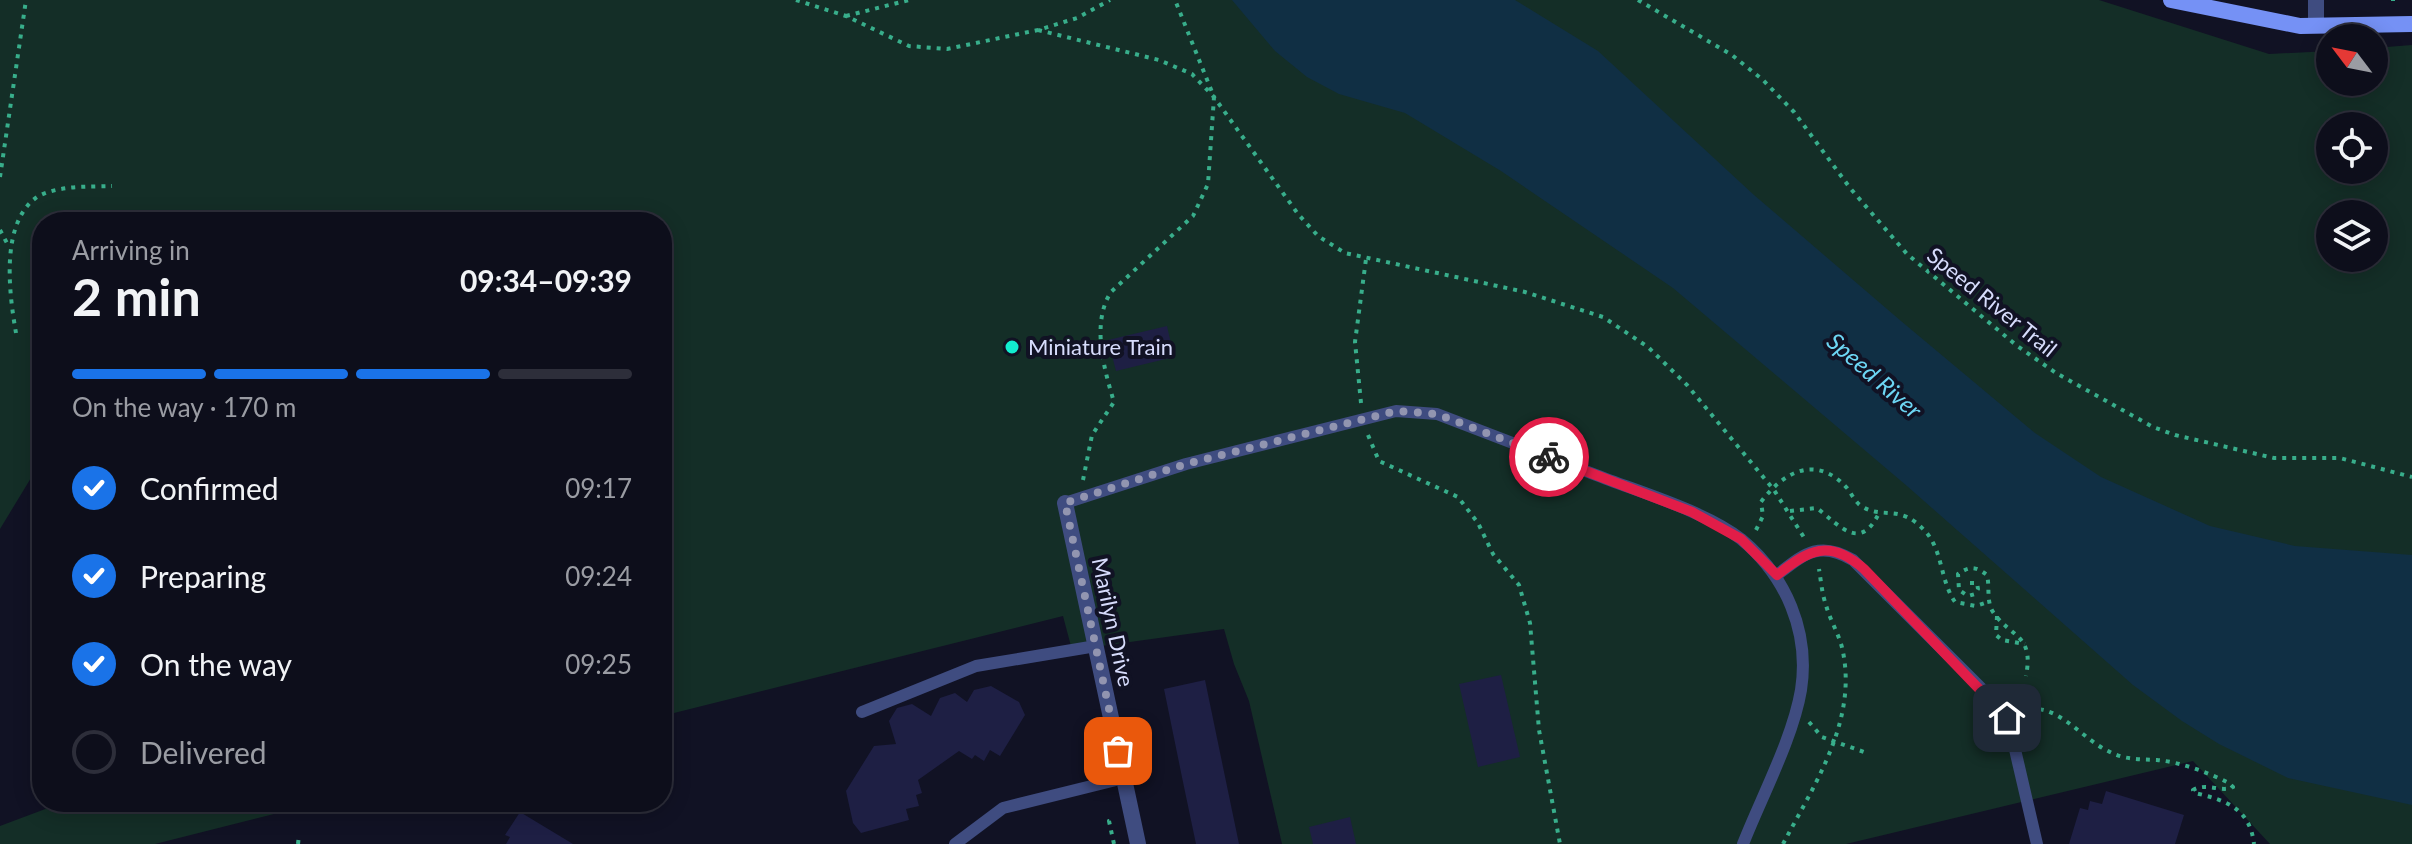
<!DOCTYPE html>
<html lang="en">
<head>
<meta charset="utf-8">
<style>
  :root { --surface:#0d0e1b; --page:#161724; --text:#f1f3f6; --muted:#9a9ca3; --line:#2d2e3a; --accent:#1a73e8 }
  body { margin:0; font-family:Lato,sans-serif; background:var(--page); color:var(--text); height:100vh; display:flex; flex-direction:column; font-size:30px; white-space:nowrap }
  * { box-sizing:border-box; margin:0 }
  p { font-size:26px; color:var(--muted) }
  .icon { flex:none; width:44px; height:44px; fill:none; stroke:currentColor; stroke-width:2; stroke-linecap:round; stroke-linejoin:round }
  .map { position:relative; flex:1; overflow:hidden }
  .drawer { position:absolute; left:32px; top:212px; width:640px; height:600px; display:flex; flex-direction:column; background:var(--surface); border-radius:32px; box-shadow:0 4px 20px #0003,0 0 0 2px var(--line) }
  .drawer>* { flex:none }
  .needle { width:52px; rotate:302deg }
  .tools { position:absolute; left:2316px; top:24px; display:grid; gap:16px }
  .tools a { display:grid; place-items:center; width:72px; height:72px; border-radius:50%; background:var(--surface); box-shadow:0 4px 20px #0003,0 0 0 2px var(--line); font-size:40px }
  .pin { position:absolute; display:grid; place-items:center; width:68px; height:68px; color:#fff; margin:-34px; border-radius:16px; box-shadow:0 4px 12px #0006 }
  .courier { position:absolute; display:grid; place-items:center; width:80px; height:80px; margin:-40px; border:6px solid #e11d48; border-radius:50%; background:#fff; color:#222; box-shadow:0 2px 10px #0007 }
  .head em { font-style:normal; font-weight:700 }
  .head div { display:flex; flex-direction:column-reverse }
  .head { display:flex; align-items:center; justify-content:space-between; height:136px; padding:0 40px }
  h1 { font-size:52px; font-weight:700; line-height:60px }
  .bar { display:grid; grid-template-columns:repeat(4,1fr); gap:12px 8px; align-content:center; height:96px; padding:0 40px }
  .bar i { height:10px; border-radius:6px; background:var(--line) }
  .bar .on { background:var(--accent) }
  .bar p { grid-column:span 4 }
  ol { padding:0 40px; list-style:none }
  li { display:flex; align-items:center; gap:24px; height:88px }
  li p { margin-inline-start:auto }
  li .icon { padding:8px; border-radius:50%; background:var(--accent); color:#fff; stroke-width:4 }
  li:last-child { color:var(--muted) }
  li i { width:44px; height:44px; border:4px solid var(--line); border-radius:50% }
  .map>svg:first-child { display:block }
  .green { fill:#142e27; fill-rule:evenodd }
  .water { fill:#102f44 }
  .building { fill:#1e1f44 }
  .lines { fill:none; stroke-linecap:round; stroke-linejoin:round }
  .path { stroke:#38ae8b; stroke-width:4; stroke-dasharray:4 6; stroke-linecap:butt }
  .lane { stroke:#3f4c80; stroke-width:12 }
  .street { stroke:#3f4c80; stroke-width:16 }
  .secondary { stroke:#7591f5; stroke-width:16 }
  .done { stroke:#9295b0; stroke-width:8; stroke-dasharray:0 14.4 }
  .route { stroke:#e11d48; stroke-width:10 }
  .poi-dot { fill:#12edcf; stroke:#111224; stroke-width:3 }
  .labels { text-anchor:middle; stroke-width:8; stroke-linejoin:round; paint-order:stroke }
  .street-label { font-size:22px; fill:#d7dcfc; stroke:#111224 }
  .poi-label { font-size:22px; fill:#d7dcfc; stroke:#111224; text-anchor:start }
  .water-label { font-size:24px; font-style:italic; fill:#6dd6f4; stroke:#111224 }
</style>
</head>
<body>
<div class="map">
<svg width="2412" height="844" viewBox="0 0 2412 844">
  <rect width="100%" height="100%" fill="#111224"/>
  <g class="green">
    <path d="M 0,0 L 2099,0 L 2269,54 L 2330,51 L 2330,82 L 2374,82 L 2374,48 L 2412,45 L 2412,844 L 2270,844 L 2193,761 L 1846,844 L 1282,844 L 1249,701 L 1234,664 L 1224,629 L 1072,650 L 1063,616 L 662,716 L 662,222 L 42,222 L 42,563 L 34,473 L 0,529 ZM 2330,126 L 2374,126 L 2374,170 L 2330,170 ZM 2330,214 L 2374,214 L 2374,258 L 2330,258 Z"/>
    <path d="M 64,802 L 322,802 L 155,844 L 0,844 L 0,826 Z"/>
  </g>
  <path class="water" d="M 1232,0 L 1515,0 L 1598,51 L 1754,195 L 1901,321 L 2035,433 L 2101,477 L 2210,526 L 2295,546 L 2412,555 L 2412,805 L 2288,778 L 2219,744 L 2182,721 L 2133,685 L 1907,486 L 1673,288 L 1501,171 L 1405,113 L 1339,94 L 1307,77 L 1275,51 Z"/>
  <g class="building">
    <path d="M 1167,326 L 1174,357 L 1116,371 L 1108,340 Z"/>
    <path d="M 1501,675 L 1520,757 L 1478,767 L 1459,684 Z"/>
    <path d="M 1205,680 L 1223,767 L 1239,844 L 1196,844 L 1183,782 L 1164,689 Z"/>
    <path d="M 991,686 L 1019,702 L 1025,715 L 1000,756 L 990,750 L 984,761 L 975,755 L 972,759 L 959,751 L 918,780 L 922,793 L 916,795 L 919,806 L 906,809 L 909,820 L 861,833 L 853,823 L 846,791 L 874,746 L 896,744 L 889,721 L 897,708 L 912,704 L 931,716 L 940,698 L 955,693 L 967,702 L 974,690 Z"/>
    <path d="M 2106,791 L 2184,815 L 2175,844 L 2069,844 L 2080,808 L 2088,810 L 2090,801 L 2102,804 Z"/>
    <path d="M 520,812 L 573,844 L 506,844 L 510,837 L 505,835 Z"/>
    <path d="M 1350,817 L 1356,844 L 1313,844 L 1309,827 Z"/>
  </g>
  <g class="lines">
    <g class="path">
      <path d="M 796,0 L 846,16 L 909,46 L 947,49 L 1038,30 L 1077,18 L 1110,0"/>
      <path d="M 1638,0 L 1732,55 L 1763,80 L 1794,112 L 1850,188 L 1907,254 L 2016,345 L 2056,373 L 2153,427 L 2175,435 L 2274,458 L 2340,458 L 2412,477"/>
      <path d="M 2393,0 L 2393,1"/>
      <path d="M 846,16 L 909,0"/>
      <path d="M 1038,30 L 1159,60 L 1192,74 L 1214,97 L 1298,214 L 1318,236 L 1345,253 L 1525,292 L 1603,317 L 1648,347 L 1687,385 L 1774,490 L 1805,539"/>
      <path d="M 0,177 L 26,0"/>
      <path d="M 0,230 L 8,245"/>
      <path d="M 16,333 C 9,293 0,223 37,197 C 58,185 89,187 112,186"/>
      <path d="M 1361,403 L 1355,342 L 1366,259"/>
      <path d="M 1368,435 L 1379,461 L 1458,497 L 1478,523 L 1493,554 L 1519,585 L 1530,623 L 1539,730 L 1560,844"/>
      <path d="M 1083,480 L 1092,435 L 1114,402 C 1104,369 1091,323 1111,292 L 1193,216 L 1208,184 L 1214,97 L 1175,0"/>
      <path d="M 1790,511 L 1817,508 C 1842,528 1861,552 1880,511"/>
      <path d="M 1756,530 L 1763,516 L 1761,502 C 1785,470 1817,455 1847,488 C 1852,494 1855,503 1863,507 C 1883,519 1900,504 1924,530 C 1943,549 1940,581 1955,602 L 1976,606 L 1988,602"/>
      <path d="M 1970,583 L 1977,583 L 1978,589 L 1975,594 L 1968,596 L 1959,590 L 1958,574 C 1970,566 1975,566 1987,575 C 1990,587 1986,601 1993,612 C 2012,639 2034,634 2026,676"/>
      <path d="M 1997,616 L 1996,635 L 2002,640 L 2025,644"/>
      <path d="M 2020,711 C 2055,699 2079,737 2108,751 C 2124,760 2139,759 2157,760 C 2180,762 2207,772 2229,783 L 2233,787 C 2221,793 2207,782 2193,790 L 2195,793 C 2225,800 2250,808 2254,844"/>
      <path d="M 1809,722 L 1822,737 L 1864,752"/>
      <path d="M 298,844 L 299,835"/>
      <path d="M 1114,844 L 1109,821 L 1114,820"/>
      <path d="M 1783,844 C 1814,785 1857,722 1843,652 C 1840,635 1830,621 1826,605 C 1822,594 1821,581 1819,569"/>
    </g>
    <g class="lane">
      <path d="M 1065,503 L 1186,464 L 1396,411 L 1437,414 C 1490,434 1543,455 1596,475 C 1639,492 1705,511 1741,539 C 1786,576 1810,632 1801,690 C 1793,738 1761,798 1743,844"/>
      <path d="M 1777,575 C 1804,554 1819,540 1853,560 L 2002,709 L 2010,728 L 2037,844"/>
      <path d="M 862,712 L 976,666 L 1096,646"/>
      <path d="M 955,844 L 1003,808 L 1124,778"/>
    </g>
    <g class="street">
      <path d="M 2316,0 L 2316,25"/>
      <path d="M 1065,503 L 1138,844"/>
    </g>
    <path class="secondary" d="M 2171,0 L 2300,26 L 2412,24"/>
  </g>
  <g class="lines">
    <path class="done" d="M 1118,751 L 1065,503 L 1186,464 L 1396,411 L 1437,414 L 1549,457"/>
    <path class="route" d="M 1549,457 L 1692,512 L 1741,539 L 1777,575 C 1809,550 1829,538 1864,569 L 2007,718"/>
  </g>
  <circle class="poi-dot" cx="1012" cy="347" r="8"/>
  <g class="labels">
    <g class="street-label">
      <text transform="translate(1992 302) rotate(39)" y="8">Speed River Trail</text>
      <text transform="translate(1113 622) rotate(78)" y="8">Marilyn Drive</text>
    </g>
    <g class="poi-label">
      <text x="1028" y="355">Miniature Train</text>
    </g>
    <g class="water-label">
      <text transform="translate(1874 376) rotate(41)" y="8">Speed River</text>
    </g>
  </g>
</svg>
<div class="tools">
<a><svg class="needle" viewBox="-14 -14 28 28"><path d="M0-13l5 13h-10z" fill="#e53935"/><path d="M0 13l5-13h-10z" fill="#9a9ca3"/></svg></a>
<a><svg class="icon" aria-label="locate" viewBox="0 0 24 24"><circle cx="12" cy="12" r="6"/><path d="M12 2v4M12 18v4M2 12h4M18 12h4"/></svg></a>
<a><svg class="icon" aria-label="layers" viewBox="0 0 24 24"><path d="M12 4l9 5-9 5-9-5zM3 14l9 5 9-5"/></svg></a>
</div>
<div class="pin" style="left:1118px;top:751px;background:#ea580c"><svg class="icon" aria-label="bag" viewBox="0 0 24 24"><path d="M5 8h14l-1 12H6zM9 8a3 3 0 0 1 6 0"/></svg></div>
<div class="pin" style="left:2007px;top:718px;background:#1f2937"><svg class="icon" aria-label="home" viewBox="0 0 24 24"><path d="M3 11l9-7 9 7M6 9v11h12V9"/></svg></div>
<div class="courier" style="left:1549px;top:457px"><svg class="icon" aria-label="bike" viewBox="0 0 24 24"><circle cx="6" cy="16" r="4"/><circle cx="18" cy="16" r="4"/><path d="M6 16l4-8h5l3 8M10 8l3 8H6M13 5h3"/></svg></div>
<section class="drawer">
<div class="head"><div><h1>2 min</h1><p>Arriving in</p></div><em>09:34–09:39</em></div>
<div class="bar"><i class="on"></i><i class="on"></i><i class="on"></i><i></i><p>On the way · 170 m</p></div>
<ol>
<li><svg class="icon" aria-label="check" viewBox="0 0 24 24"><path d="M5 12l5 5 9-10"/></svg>Confirmed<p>09:17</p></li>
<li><svg class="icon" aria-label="check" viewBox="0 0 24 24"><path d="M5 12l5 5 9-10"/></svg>Preparing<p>09:24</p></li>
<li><svg class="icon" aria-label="check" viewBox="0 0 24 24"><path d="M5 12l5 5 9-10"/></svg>On the way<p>09:25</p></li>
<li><i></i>Delivered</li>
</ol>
</section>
</div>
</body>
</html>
